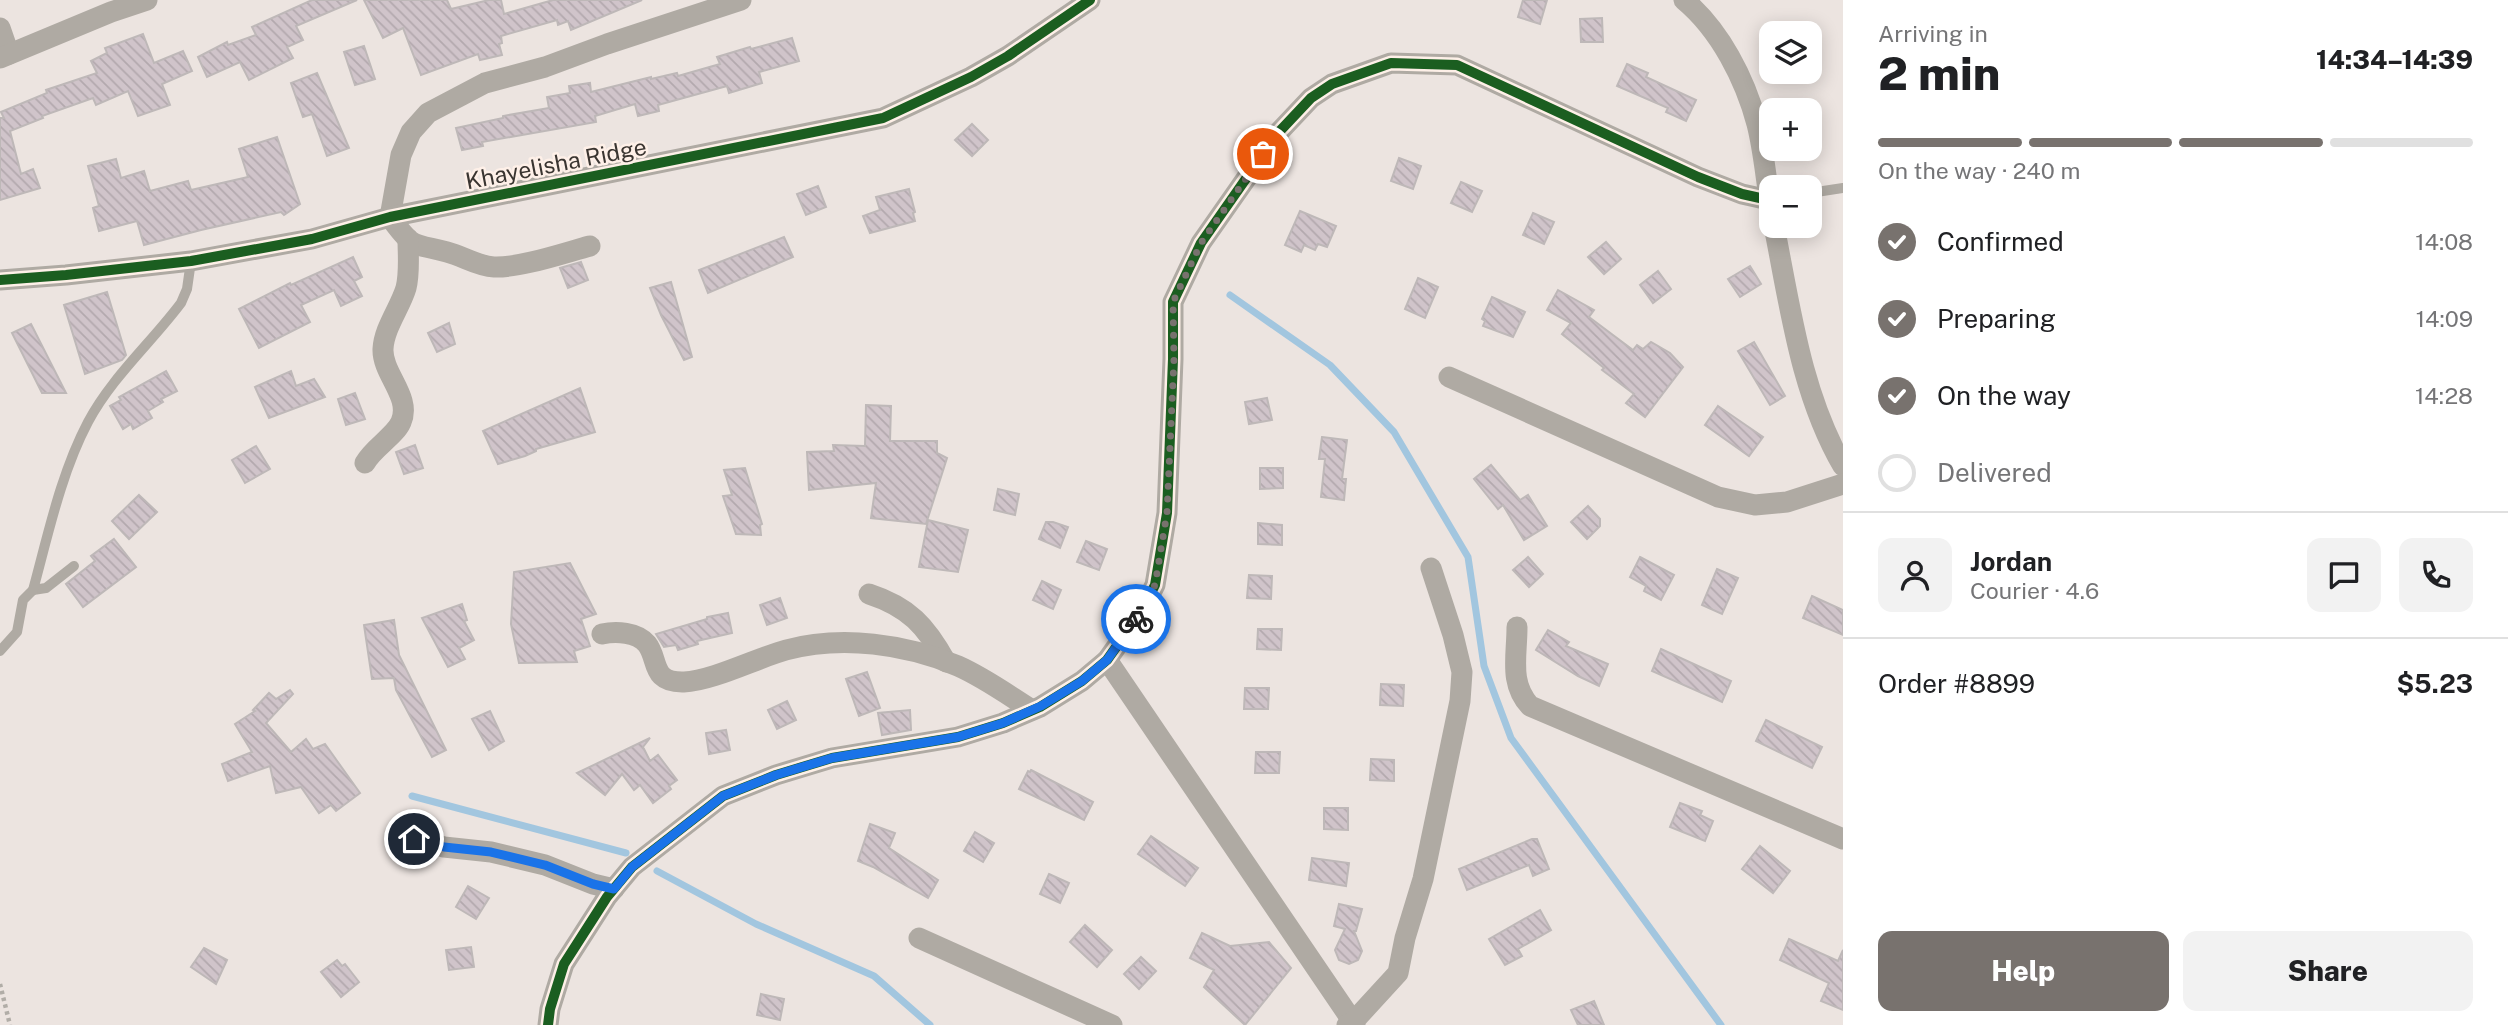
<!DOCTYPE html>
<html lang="en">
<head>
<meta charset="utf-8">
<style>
  :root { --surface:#fff; --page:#f2f2f2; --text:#202124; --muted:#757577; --line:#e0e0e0; --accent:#78726e }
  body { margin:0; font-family:"Public Sans",sans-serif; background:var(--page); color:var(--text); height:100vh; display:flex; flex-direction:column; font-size:26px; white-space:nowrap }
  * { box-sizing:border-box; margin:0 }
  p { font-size:23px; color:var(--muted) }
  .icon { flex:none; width:38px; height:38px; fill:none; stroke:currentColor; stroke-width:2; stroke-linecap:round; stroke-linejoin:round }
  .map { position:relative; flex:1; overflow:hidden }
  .details { display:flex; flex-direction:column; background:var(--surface); width:665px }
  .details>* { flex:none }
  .controls { position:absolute; left:1759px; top:21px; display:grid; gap:14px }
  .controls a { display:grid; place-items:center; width:63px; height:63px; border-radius:14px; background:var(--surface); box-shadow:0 4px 18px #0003; font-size:35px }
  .pin { position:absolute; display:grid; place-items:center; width:60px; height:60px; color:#fff; margin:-30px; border:4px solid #fff; border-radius:50%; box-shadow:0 2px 7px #0007 }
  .courier { position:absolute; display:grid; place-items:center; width:70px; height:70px; margin:-35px; border:5px solid #1a73e8; border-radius:50%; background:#fff; color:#222; box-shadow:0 2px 9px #0007 }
  .head em { font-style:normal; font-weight:800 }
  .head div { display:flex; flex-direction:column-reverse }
  .head { display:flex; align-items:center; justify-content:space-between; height:119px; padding:0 35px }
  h1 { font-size:46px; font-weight:800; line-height:52px }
  .bar { display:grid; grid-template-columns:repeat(4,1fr); gap:10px 7px; align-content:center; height:84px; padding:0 35px }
  .bar i { height:9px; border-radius:5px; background:var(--line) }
  .bar .current { background:var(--accent) }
  .bar p { grid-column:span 4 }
  .line { display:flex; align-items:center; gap:18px; padding:0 35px; border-top:2px solid var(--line) }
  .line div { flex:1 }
  .round { display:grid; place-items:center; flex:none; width:74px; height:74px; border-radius:14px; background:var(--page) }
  ol { padding:0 35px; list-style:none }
  li { display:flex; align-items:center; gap:21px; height:77px }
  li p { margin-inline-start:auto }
  li .icon { padding:7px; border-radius:50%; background:var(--accent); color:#fff; stroke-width:4 }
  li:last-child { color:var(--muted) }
  li i { width:38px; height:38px; border:4px solid var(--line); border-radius:50% }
  .cta { display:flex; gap:14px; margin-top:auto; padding:14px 35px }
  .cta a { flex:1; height:80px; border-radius:14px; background:var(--accent); color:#fff; font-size:28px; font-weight:800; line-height:80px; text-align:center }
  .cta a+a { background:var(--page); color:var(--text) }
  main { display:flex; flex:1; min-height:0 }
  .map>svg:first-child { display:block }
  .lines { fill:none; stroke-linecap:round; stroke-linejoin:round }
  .stream { stroke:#a2c6df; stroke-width:7 }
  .building { fill:url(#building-back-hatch); stroke:#beb8b8; stroke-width:2 }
  .path { stroke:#b1ada7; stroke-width:4.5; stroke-dasharray:3.5 3.5; stroke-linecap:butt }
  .service { stroke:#afaaa3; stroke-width:10 }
  .minor { stroke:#afaaa3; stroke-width:21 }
  .cycleway-casing { stroke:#fef0e8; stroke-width:15 }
  .cycleway { stroke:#1b5e20; stroke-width:10 }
  .done { stroke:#78726e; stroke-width:7; stroke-dasharray:0 12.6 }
  .route { stroke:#1a73e8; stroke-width:9 }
  .labels { text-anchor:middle; stroke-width:5; stroke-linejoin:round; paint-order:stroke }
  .street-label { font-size:23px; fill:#3a3531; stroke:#fef0e8 }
</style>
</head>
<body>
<main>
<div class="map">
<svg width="1843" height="1025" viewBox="0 0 1843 1025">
  <defs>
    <pattern id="building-back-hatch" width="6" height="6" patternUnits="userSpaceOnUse" patternTransform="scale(1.75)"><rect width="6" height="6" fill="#d0c4ca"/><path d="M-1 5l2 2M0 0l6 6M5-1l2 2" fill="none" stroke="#b3a9ae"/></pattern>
  </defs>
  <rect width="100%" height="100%" fill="#ece4e0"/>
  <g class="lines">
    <g class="stream">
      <path d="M 1230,295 L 1330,365 L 1394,432 L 1468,557 L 1484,666 L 1511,738 L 1721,1025"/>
      <path d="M 412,796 L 626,853"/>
      <path d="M 657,871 L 756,924 L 874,976 L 930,1025"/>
    </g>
  </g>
  <g class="building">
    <path d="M 312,0 L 357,0 L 296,26 L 303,40 L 287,47 L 293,58 L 249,80 L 240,62 L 207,77 L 198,57 L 227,42 L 228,45 L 256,35 L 252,27 Z"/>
    <path d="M 364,0 L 447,0 L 451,9 L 489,0 L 501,0 L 504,14 L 553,0 L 642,0 L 571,30 L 568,21 L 558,25 L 557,20 L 501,36 L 502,43 L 499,44 L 502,55 L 480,60 L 478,54 L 421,75 L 403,28 L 383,38 Z"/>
    <path d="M 1523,0 L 1547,0 L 1540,24 L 1518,17 Z"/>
    <path d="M 1602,18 L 1603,42 L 1581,42 L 1580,19 Z"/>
    <path d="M 143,34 L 154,63 L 183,51 L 192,71 L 162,84 L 170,105 L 138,116 L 128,91 L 96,105 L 93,98 L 42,116 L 43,118 L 10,131 L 21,174 L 33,169 L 40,188 L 0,200 L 0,118 L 4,118 L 1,112 L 47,93 L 46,90 L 97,73 L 91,61 L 107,53 L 105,48 Z"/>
    <path d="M 792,38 L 799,61 L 759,72 L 762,83 L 729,93 L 727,86 L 658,105 L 659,111 L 638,116 L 635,104 L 595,116 L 596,122 L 482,142 L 483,146 L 462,150 L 456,128 L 503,118 L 503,116 L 549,108 L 547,97 L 570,93 L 569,86 L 590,83 L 591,92 L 651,77 L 651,79 L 677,73 L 678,76 L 720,64 L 717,57 L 750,47 L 751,49 Z"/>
    <path d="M 364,46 L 375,79 L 355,85 L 344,52 Z"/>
    <path d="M 1627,64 L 1648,73 L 1646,77 L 1696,100 L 1686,121 L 1666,112 L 1668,108 L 1617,86 Z"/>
    <path d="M 317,73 L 349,148 L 327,156 L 312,114 L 303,117 L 291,83 Z"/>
    <path d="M 972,124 L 988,140 L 972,156 L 955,140 Z"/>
    <path d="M 277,137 L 300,204 L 284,215 L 281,212 L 201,230 L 144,245 L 137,221 L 99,231 L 93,208 L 99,206 L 88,166 L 116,159 L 121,178 L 144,171 L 150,191 L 188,181 L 191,190 L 248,177 L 239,149 Z"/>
    <path d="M 1399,158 L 1421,166 L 1413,189 L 1391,181 Z"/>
    <path d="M 1461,182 L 1482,191 L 1472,212 L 1451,203 Z"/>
    <path d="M 818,186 L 826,207 L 806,215 L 797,194 Z"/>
    <path d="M 909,189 L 915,212 L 913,213 L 915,221 L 870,233 L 863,216 L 880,210 L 876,197 Z"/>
    <path d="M 1300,211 L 1336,226 L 1327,247 L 1318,244 L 1315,250 L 1304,245 L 1301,252 L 1285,245 Z"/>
    <path d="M 1533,213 L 1554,222 L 1544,244 L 1523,235 Z"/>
    <path d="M 784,237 L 793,257 L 708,293 L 699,270 Z"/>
    <path d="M 1606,242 L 1621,259 L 1604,274 L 1588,257 Z"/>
    <path d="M 353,257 L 362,277 L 354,281 L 362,296 L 341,306 L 334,290 L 301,305 L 310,322 L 259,348 L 239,309 L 290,283 L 291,285 Z"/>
    <path d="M 581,262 L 588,280 L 568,288 L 560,268 Z"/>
    <path d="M 1750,266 L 1761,284 L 1740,297 L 1728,279 Z"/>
    <path d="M 1658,271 L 1671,289 L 1653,303 L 1640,285 Z"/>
    <path d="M 1418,278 L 1438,287 L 1425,318 L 1405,309 Z"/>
    <path d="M 671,282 L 692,357 L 684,360 L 661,315 L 650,288 Z"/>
    <path d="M 1558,290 L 1594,310 L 1589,317 L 1633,350 L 1637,345 L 1643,349 L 1651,342 L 1670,353 L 1683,367 L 1645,417 L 1626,403 L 1634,394 L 1602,370 L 1604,368 L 1562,334 L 1571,323 L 1547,310 Z"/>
    <path d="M 107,292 L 126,355 L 122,360 L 85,374 L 64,305 Z"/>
    <path d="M 1492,297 L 1525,312 L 1513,337 L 1483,326 L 1485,321 L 1482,319 Z"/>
    <path d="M 449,323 L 455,344 L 437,352 L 428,333 Z"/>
    <path d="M 31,324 L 66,393 L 42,393 L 12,333 Z"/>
    <path d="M 1754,342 L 1785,396 L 1770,405 L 1738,351 Z"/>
    <path d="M 166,371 L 177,391 L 161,399 L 163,402 L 148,411 L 152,418 L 133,429 L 131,424 L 123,429 L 110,406 L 121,400 L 119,397 Z"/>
    <path d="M 291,371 L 296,386 L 314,379 L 325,397 L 269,418 L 255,387 Z"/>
    <path d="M 580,388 L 595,432 L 536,449 L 536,451 L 525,456 L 498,464 L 483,431 Z"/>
    <path d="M 355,393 L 365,419 L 346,425 L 338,399 Z"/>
    <path d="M 1267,398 L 1272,420 L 1249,424 L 1245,402 Z"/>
    <path d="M 866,405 L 891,406 L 890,441 L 937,441 L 937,453 L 947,458 L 926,524 L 871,518 L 876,483 L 809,490 L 807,452 L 834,451 L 833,445 L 865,446 Z"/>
    <path d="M 1718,406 L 1763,437 L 1749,456 L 1705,425 Z"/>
    <path d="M 1322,437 L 1347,440 L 1342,479 L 1346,479 L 1344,500 L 1321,497 L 1325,459 L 1319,459 Z"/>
    <path d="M 415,445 L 423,468 L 404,474 L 396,452 Z"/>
    <path d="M 256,446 L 270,469 L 245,483 L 232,460 Z"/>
    <path d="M 1491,465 L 1520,500 L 1528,495 L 1547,526 L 1524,540 L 1503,505 L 1498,509 L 1474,479 Z"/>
    <path d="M 745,468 L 762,524 L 760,525 L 761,535 L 736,534 L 723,496 L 732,495 L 724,470 Z"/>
    <path d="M 1260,468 L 1283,468 L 1283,488 L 1260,489 Z"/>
    <path d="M 998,489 L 1019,494 L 1015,515 L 994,510 Z"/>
    <path d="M 139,495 L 157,512 L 129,539 L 112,521 Z"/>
    <path d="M 1588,506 L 1600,519 L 1600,526 L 1587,539 L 1571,522 Z"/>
    <path d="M 928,520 L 968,530 L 958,572 L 919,567 Z"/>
    <path d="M 1046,522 L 1053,522 L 1068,527 L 1060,548 L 1039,539 Z"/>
    <path d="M 1258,523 L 1282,525 L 1282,545 L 1258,544 Z"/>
    <path d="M 114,539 L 136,567 L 83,607 L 66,584 L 95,561 L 91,556 Z"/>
    <path d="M 1086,541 L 1107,549 L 1099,570 L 1077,562 Z"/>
    <path d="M 1528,557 L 1543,574 L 1529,587 L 1513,570 Z"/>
    <path d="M 1640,557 L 1674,575 L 1661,600 L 1644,591 L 1646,586 L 1630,577 Z"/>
    <path d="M 570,563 L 596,614 L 581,619 L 590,646 L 574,651 L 577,662 L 519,663 L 511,624 L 514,572 Z"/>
    <path d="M 1717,569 L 1738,578 L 1722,614 L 1702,605 Z"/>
    <path d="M 1249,575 L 1272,576 L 1271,599 L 1247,598 Z"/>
    <path d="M 1042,581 L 1061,590 L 1053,609 L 1033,600 Z"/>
    <path d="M 1812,596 L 1843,610 L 1843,635 L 1803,618 Z"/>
    <path d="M 780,598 L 787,618 L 767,625 L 760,605 Z"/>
    <path d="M 462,604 L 467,620 L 464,621 L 474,640 L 459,648 L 465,659 L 448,667 L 422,618 Z"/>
    <path d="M 728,613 L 732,633 L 697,641 L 698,644 L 678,650 L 676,645 L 664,647 L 656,634 L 707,619 L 707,617 Z"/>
    <path d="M 394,620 L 399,655 L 446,750 L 432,757 L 396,690 L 394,678 L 372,679 L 364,625 Z"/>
    <path d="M 1258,629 L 1282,629 L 1281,650 L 1257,649 Z"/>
    <path d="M 1548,630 L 1569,642 L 1566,646 L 1608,664 L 1599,686 L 1578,676 L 1536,650 Z"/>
    <path d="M 1661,649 L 1731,681 L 1722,702 L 1652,671 Z"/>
    <path d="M 867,672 L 880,708 L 859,716 L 846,679 Z"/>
    <path d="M 1381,684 L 1404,685 L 1403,706 L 1380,705 Z"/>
    <path d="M 1245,688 L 1269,688 L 1268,709 L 1244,709 Z"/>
    <path d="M 290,690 L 293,694 L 266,723 L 291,752 L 306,739 L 313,749 L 325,744 L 360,793 L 336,811 L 331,805 L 319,813 L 301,787 L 276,793 L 270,766 L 228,781 L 222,764 L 252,752 L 235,724 L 255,711 L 253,710 L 269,693 L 276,699 Z"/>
    <path d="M 787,701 L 796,720 L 777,729 L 768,710 Z"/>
    <path d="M 910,710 L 911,730 L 882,735 L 878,713 Z"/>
    <path d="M 490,711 L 504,741 L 489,750 L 472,719 Z"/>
    <path d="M 1766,720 L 1822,747 L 1812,768 L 1756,741 Z"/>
    <path d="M 726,730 L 730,750 L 709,754 L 706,733 Z"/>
    <path d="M 650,738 L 643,747 L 650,761 L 658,755 L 677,780 L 669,786 L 671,789 L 653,803 L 640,785 L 634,790 L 622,774 L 605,795 L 577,773 Z"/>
    <path d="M 1256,752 L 1280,752 L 1279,773 L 1255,773 Z"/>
    <path d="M 1371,759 L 1394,760 L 1394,781 L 1370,780 Z"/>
    <path d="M 1031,770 L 1093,802 L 1084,820 L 1019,789 L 1028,771 L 1030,772 Z"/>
    <path d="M 1680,803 L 1702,811 L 1700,815 L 1713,821 L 1705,841 L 1670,827 Z"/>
    <path d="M 1324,808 L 1348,808 L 1348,830 L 1324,829 Z"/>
    <path d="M 870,824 L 895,833 L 889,848 L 938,880 L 928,898 L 873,867 L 858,861 Z"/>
    <path d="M 975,832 L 994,843 L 983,862 L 964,851 Z"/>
    <path d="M 1151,836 L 1198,868 L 1185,886 L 1138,854 Z"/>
    <path d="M 1532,839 L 1537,839 L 1549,869 L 1533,876 L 1529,865 L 1467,890 L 1459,869 Z"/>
    <path d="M 1760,846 L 1790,871 L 1773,893 L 1742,869 Z"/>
    <path d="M 1312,858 L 1349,863 L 1346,886 L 1309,880 Z"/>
    <path d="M 1049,874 L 1069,883 L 1060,903 L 1040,894 Z"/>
    <path d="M 468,886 L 489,898 L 476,919 L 456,907 Z"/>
    <path d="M 1339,904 L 1362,909 L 1356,931 L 1354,931 L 1362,951 L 1358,960 L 1349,964 L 1339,960 L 1335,950 L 1345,929 L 1334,926 Z"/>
    <path d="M 1540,910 L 1551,930 L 1518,949 L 1522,956 L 1505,965 L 1489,939 Z"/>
    <path d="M 1085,925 L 1112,950 L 1097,967 L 1070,942 Z"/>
    <path d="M 1202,933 L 1230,946 L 1269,942 L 1291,968 L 1245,1025 L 1204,987 L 1214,970 L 1190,958 Z"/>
    <path d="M 1789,939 L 1838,961 L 1843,950 L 1843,1010 L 1821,1001 L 1829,983 L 1780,960 Z"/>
    <path d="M 471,947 L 474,967 L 449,970 L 446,950 Z"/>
    <path d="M 204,948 L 227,960 L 216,984 L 191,967 Z"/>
    <path d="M 1141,957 L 1156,971 L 1139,989 L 1124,974 Z"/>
    <path d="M 337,960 L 342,966 L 345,964 L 359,982 L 341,997 L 321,972 Z"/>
    <path d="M 761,994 L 784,999 L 780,1020 L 757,1015 Z"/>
    <path d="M 1594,1001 L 1604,1025 L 1578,1025 L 1571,1010 Z"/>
  </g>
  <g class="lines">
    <path class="path" d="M 0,984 L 10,1025"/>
    <g class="service">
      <path d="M 1810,193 L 1843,188"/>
      <path d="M 33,590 L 46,588 L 74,566"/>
      <path d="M 0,651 L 17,632 L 23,600 L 33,590 C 48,535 61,473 88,422 C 112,377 151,343 181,303 L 187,289 L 191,261"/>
    </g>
    <g class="minor">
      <path d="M 1684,0 C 1720,30 1745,79 1757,124 C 1764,151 1766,181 1771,209"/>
      <path d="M 0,28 L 9,54"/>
      <path d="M 0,58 L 111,12 L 147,0"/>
      <path d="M 1774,226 C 1790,306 1801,394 1843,466"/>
      <path d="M 590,246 C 564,253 520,268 494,267 C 477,266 463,256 447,252 C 412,243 413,249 390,217 L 401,155 L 411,132 L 428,113 L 485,83 L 545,67 L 607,44 L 741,0"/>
      <path d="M 0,280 L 66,275 L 191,261 L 312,239 L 390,217 L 883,118 L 971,77 L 1008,56 L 1090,0"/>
      <path d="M 1449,377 L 1718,497 L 1755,505 L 1787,502 L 1843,484"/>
      <path d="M 365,463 C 373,448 395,436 401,422 C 412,397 382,374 383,349 C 384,328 400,308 406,288 C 410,272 408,255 408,239"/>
      <path d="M 869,594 C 909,607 926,626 946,662"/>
      <path d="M 1517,627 C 1517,657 1509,683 1530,706 L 1843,839"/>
      <path d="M 602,634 C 616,631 637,632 647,644 C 659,659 650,683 684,682 C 712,681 757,658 786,650 C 842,635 906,644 958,666 C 985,678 1008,695 1032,710"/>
      <path d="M 1107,660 L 1355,1025"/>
      <path d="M 414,839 L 444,847 L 491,852 L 545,865 L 593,884 L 614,889"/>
      <path d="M 919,938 L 1112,1025"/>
      <path d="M 548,1025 L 550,1009 L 564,964 L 607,897 L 632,867 L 723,796 L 776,775 L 832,758 L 958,737 L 1003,723 L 1040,707 L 1082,681 L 1107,660 L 1141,612 L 1155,585 L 1167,513 L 1173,359 L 1173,302 L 1201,243 L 1278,133 L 1311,98 L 1332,84 L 1391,63 L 1457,65 L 1698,177 L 1742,194 L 1769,200"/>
      <path d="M 1347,1025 L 1353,1022 L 1398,973 L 1405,938 L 1423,879 L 1460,701 L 1462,672 L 1453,635 L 1431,568"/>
    </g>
    <defs>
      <g id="cycleway">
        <path d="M 0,280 L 66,275 L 191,261 L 312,239 L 390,217 L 883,118 L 971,77 L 1008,56 L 1090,0"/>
        <path d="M 548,1025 L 550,1009 L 564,964 L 607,897 L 632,867 L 723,796 L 776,775 L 832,758 L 958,737 L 1003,723 L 1040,707 L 1082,681 L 1107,660 L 1141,612 L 1155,585 L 1167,513 L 1173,359 L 1173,302 L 1201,243 L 1278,133 L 1311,98 L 1332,84 L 1391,63 L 1457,65 L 1698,177 L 1742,194 L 1769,200"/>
      </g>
    </defs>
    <use href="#cycleway" class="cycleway-casing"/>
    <use href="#cycleway" class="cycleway"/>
  </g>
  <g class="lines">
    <path class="done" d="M 1136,619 L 1155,585 L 1167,513 L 1174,359 L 1173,302 L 1201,243 L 1263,154"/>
    <path class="route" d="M 414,839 L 444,847 L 491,852 L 545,865 L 593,884 L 614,889 L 632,867 L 723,796 L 776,775 L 832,758 L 958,737 L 1003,723 L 1041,706 L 1082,681 L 1107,660 L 1136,619"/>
  </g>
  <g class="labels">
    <g class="street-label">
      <text transform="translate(556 164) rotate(-11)" y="8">Khayelisha Ridge</text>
    </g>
  </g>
</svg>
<div class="controls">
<a><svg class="icon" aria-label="layers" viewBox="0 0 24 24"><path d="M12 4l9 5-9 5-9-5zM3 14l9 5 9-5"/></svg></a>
<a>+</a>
<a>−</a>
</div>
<div class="pin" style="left:1263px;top:154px;background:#ea580c"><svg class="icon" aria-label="bag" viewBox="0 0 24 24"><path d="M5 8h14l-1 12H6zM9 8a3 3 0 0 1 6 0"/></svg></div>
<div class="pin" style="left:414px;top:839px;background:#1f2937"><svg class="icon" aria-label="home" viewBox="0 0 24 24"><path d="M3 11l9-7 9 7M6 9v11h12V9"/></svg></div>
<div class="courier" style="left:1136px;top:619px"><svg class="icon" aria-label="bike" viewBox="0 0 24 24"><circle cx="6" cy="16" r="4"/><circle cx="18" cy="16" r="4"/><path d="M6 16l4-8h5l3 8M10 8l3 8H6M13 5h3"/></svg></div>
</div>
<section class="details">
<div class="head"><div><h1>2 min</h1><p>Arriving in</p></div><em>14:34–14:39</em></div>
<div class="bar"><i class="current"></i><i class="current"></i><i class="current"></i><i></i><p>On the way · 240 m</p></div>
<ol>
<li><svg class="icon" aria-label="check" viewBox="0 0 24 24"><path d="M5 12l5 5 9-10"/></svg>Confirmed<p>14:08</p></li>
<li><svg class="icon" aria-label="check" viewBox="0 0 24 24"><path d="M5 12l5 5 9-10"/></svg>Preparing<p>14:09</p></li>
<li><svg class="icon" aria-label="check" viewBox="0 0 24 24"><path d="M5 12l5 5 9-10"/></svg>On the way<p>14:28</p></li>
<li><i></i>Delivered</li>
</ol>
<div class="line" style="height:126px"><a class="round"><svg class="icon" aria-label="person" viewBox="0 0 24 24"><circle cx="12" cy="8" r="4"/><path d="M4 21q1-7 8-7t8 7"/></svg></a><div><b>Jordan</b><p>Courier · 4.6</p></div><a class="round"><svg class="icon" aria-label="chat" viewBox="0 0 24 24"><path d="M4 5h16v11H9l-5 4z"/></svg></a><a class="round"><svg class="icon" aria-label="phone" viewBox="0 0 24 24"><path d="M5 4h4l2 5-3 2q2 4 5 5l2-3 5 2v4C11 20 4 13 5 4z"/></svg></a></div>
<div class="line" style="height:91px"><div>Order #8899</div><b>$5.23</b></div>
<div class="cta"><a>Help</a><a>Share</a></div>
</section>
</main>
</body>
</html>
